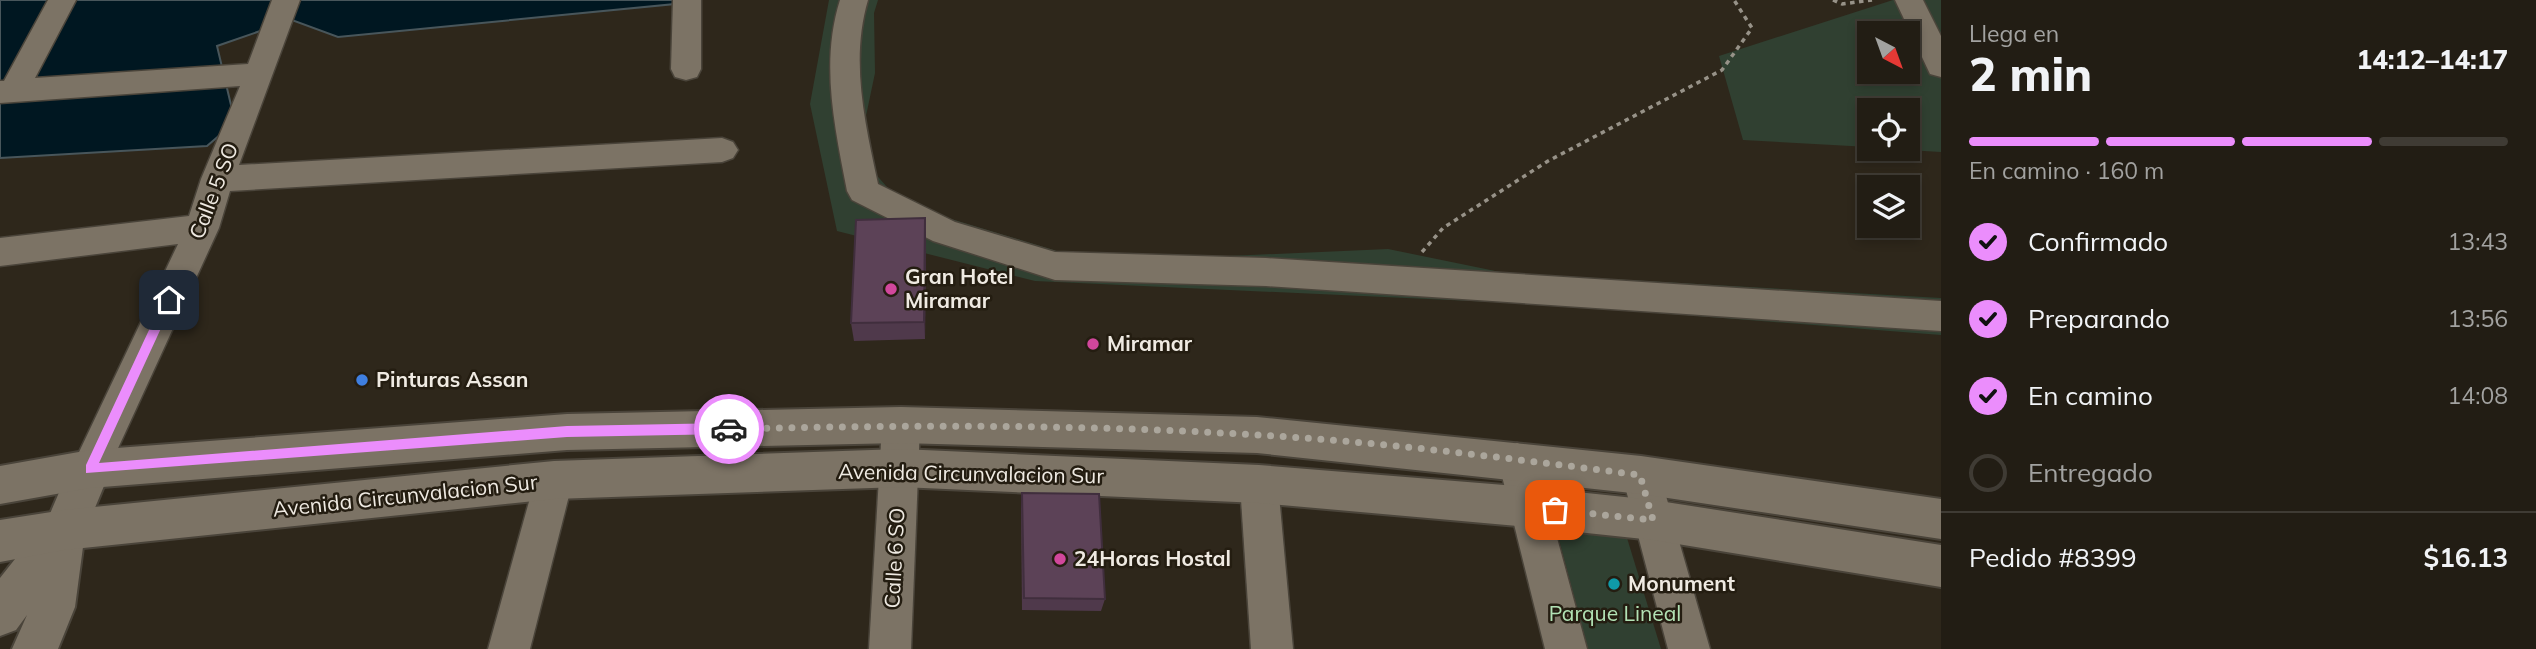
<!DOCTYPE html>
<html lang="es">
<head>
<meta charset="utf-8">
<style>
  :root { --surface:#221d14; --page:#2a261d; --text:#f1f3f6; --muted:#a2a2a0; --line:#3f3b34; --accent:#eb8dfc }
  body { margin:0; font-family:Mulish,sans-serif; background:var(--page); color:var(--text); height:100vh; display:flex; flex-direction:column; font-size:26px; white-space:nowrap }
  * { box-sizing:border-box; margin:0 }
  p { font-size:23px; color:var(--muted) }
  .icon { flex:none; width:38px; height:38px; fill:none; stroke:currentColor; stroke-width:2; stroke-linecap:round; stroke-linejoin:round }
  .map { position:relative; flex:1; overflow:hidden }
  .details { display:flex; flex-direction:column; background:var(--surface); width:595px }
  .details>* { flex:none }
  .needle { width:46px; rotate:139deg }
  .fabs { position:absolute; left:1857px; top:21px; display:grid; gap:14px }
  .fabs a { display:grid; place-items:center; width:63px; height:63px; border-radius:0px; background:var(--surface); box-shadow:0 4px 10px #0003,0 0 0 2px var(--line); font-size:35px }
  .pin { position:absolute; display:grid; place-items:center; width:60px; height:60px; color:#fff; margin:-30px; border-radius:14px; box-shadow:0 4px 10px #0006 }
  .courier { position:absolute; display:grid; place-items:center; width:70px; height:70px; margin:-35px; border:5px solid #eb8dfc; border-radius:50%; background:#fff; color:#222; box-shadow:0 2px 9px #0007 }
  .summary em { font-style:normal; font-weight:800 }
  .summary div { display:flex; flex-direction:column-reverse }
  .summary { display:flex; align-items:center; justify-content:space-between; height:119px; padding:0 28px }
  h1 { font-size:46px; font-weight:800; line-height:52px }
  .bar { display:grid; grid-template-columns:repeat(4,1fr); gap:10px 7px; align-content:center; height:84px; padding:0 28px }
  .bar i { height:9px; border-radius:5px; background:var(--line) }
  .bar .current { background:var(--accent) }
  .bar p { grid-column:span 4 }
  .line { display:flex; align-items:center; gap:18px; padding:0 28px; border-top:2px solid var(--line) }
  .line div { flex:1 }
  ol { padding:0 28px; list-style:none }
  li { display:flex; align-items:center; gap:21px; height:77px }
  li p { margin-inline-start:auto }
  li .icon { padding:7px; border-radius:50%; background:var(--accent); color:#111; stroke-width:4 }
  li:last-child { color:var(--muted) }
  li i { width:38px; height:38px; border:4px solid var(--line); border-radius:50% }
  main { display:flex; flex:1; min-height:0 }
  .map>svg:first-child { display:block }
  .green { fill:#304031; fill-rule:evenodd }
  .water { fill:#001721; stroke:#48565b; stroke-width:2 }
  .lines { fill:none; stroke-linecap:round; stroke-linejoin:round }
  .minor-casing { stroke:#4a443a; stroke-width:3 }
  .tertiary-casing { stroke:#4a443a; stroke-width:4 }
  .secondary-casing { stroke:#4a443a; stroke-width:4 }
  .path { stroke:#979288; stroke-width:3.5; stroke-dasharray:4.5 4.5; stroke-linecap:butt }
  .minor { fill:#7c7365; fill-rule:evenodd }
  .tertiary { fill:#7c7365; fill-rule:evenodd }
  .secondary { fill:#7c7365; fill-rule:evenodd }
  .wall { fill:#4f394b }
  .shaded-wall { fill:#402e3d }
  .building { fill:#5c4257; stroke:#402e3d; stroke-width:2 }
  .route { fill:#eb8dfc }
  .done { stroke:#aba69c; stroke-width:7; stroke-dasharray:0 12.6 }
  .hotel-dot { fill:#d1479c; stroke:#241d11; stroke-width:2.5 }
  .shop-dot { fill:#3f7fe0; stroke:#241d11; stroke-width:2.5 }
  .culture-dot { fill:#0f9aa8; stroke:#241d11; stroke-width:2.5 }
  .labels { text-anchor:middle; stroke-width:5; stroke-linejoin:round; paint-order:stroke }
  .street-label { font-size:21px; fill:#efeae2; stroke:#241d11 }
  .poi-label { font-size:21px; font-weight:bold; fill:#efeae2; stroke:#241d11; text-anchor:start }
  .park-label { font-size:21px; fill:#b2e2b5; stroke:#241d11 }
</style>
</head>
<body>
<main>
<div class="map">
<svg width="1941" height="649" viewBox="0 0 1941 649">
  <rect width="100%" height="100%" fill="#2e271b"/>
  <g class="green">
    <path d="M 829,0 L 878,0 L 874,13 L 875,73 L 862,135 L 872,170 L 902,204 L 1093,262 L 1388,249 L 1505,273 L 1941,298 L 1941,335 L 1556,305 L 1035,281 L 837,231 L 810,104 Z"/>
    <path d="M 1893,0 L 1941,0 L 1941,152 L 1890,149 L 1908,149 L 1908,110 L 1869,110 L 1869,147 L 1743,140 L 1719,56 ZM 1869,33 L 1908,33 L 1908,72 L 1869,72 Z"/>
    <path d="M 1557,532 L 1627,538 L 1661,649 L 1588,649 Z"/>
  </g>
  <path class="water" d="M 0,0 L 685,0 L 685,3 L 338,37 L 292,20 L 217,46 L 235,122 L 207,146 L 0,158 Z"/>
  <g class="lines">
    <defs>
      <g id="minor">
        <path d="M 48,0 L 76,0 L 35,78 L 248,64 L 272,0 L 300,0 L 239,165 L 722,138 L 733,142 L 738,150 L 733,158 L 722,162 L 230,191 L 219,228 L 103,481 L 90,486 L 77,481 L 71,469 L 178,244 L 0,266 L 0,238 L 189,216 L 201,179 L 240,86 L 0,103 L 0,81 L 4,81 Z"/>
        <path d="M 673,0 L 701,0 L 701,69 L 697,77 L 686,80 L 675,77 L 671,69 Z"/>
        <path d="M 840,0 L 868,0 C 850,61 865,123 878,184 L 955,222 L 1055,252 L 1266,258 L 1941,301 L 1941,331 L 1266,286 L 1055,280 L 933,241 L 852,200 L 847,191 C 835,128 820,63 840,0 Z"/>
        <path d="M 1895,0 L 1923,0 L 1941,36 L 1941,77 L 1930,74 Z"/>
        <path d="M 901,408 L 914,413 L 920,425 L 911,649 L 869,649 L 882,425 L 888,413 Z"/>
        <path d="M 1517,443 L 1530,448 L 1536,460 L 1587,649 L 1545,649 L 1498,460 L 1504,448 Z"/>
        <path d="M 1641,457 L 1654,463 L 1660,475 L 1710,649 L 1668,649 L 1622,475 L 1628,463 Z"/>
        <path d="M 554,462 L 567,468 L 573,480 L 530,649 L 488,649 L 535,480 L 541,468 Z"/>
        <path d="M 1259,466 L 1273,471 L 1278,484 L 1293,649 L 1251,649 L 1240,484 L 1245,471 Z"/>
      </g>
      <path id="tertiary" d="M 90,450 L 105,455 L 111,469 L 85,532 L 75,607 L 58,649 L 12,649 L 27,615 L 16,630 L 0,636 L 0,578 L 49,516 L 75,455 Z"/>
      <g id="secondary">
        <path d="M 901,407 L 1257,417 L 1641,456 L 1941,499 L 1941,539 L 1641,494 L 1257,453 L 901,443 L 567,450 L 90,488 L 0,504 L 0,466 L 90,450 L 567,414 Z"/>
        <path d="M 901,449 L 1259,465 L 1530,487 L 1653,500 L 1941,545 L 1941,587 L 1653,540 L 1530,527 L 1259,503 L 901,487 L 554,499 L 64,550 L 0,562 L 0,520 L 64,510 L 554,461 Z"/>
      </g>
    </defs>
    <use href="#minor" class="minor-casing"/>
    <use href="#tertiary" class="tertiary-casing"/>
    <use href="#secondary" class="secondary-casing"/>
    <g class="path">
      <path d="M 1833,0 L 1842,4 L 1872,0"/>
      <path d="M 1422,252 L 1443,228 L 1548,161 L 1722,70 L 1752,28 L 1734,0"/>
    </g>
    <use href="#minor" class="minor"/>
    <use href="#tertiary" class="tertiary"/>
    <use href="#secondary" class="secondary"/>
  </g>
  <g class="wall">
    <path d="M 925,218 L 926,238 L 925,339 L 854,341 L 851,323 Z"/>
    <path d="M 1022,493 L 1105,599 L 1101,611 L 1022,610 L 1021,508 Z"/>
  </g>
  <path class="shaded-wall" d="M 925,218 L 926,238 L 925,339 L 924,322 Z"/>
  <g class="building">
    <path d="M 925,218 L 924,322 L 851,323 L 856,220 Z"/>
    <path d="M 1022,493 L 1099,494 L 1105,599 L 1024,598 Z"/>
  </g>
  <path class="route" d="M 169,296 L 174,300 L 99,463 L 567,426 L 729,423 L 735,429 L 729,434 L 567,437 L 86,473 L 86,465 L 163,300 Z"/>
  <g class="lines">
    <path class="done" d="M 729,429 C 904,425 1081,424 1257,435 C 1385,442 1513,459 1640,475 L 1653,520 L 1555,510"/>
  </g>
  <g class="hotel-dot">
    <circle cx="891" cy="289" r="7"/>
    <circle cx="1093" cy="344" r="7"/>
    <circle cx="1060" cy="559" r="7"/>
  </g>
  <circle class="shop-dot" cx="362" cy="380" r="7"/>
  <circle class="culture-dot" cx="1614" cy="584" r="7"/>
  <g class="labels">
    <g class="street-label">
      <text transform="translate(214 191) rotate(-69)" y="7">Calle 5 SO</text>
      <text transform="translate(971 474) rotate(1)" y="7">Avenida Circunvalacion Sur</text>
      <text transform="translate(405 496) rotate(-6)" y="7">Avenida Circunvalacion Sur</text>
      <text transform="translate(895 558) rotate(-87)" y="7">Calle 6 SO</text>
    </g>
    <g class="poi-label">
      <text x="905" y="284">Gran Hotel<tspan x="905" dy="24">Miramar</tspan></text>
      <text x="1107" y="351">Miramar</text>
      <text x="376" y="387">Pinturas Assan</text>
      <text x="1074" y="566">24Horas Hostal</text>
      <text x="1628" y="591">Monument</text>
    </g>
    <g class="park-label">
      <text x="1615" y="621">Parque Lineal</text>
    </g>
  </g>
</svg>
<div class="fabs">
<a><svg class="needle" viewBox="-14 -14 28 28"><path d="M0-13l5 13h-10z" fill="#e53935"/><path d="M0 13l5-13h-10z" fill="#a2a2a0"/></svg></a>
<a><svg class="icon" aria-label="locate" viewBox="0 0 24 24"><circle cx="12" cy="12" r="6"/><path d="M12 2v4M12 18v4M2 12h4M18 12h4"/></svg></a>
<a><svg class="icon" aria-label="layers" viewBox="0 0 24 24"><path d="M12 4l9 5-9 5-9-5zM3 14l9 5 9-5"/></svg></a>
</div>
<div class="pin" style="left:1555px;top:510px;background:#ea580c"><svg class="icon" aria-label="bag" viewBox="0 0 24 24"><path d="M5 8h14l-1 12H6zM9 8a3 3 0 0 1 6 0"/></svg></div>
<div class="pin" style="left:169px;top:300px;background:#1f2937"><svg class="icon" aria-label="home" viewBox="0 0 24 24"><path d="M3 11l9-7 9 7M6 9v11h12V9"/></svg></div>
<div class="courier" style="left:729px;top:429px"><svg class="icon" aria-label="car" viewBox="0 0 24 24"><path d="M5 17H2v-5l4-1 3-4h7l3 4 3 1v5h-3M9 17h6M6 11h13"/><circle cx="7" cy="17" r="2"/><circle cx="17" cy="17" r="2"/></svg></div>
</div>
<section class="details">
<div class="summary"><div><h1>2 min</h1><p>Llega en</p></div><em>14:12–14:17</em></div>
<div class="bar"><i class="current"></i><i class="current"></i><i class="current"></i><i></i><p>En camino · 160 m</p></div>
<ol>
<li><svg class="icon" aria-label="check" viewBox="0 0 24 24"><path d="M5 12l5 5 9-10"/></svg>Confirmado<p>13:43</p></li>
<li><svg class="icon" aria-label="check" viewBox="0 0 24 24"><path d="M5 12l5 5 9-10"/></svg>Preparando<p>13:56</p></li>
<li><svg class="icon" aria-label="check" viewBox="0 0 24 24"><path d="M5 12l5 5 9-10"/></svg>En camino<p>14:08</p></li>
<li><i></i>Entregado</li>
</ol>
<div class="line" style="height:91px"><div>Pedido #8399</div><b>$16.13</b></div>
</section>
</main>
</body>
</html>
